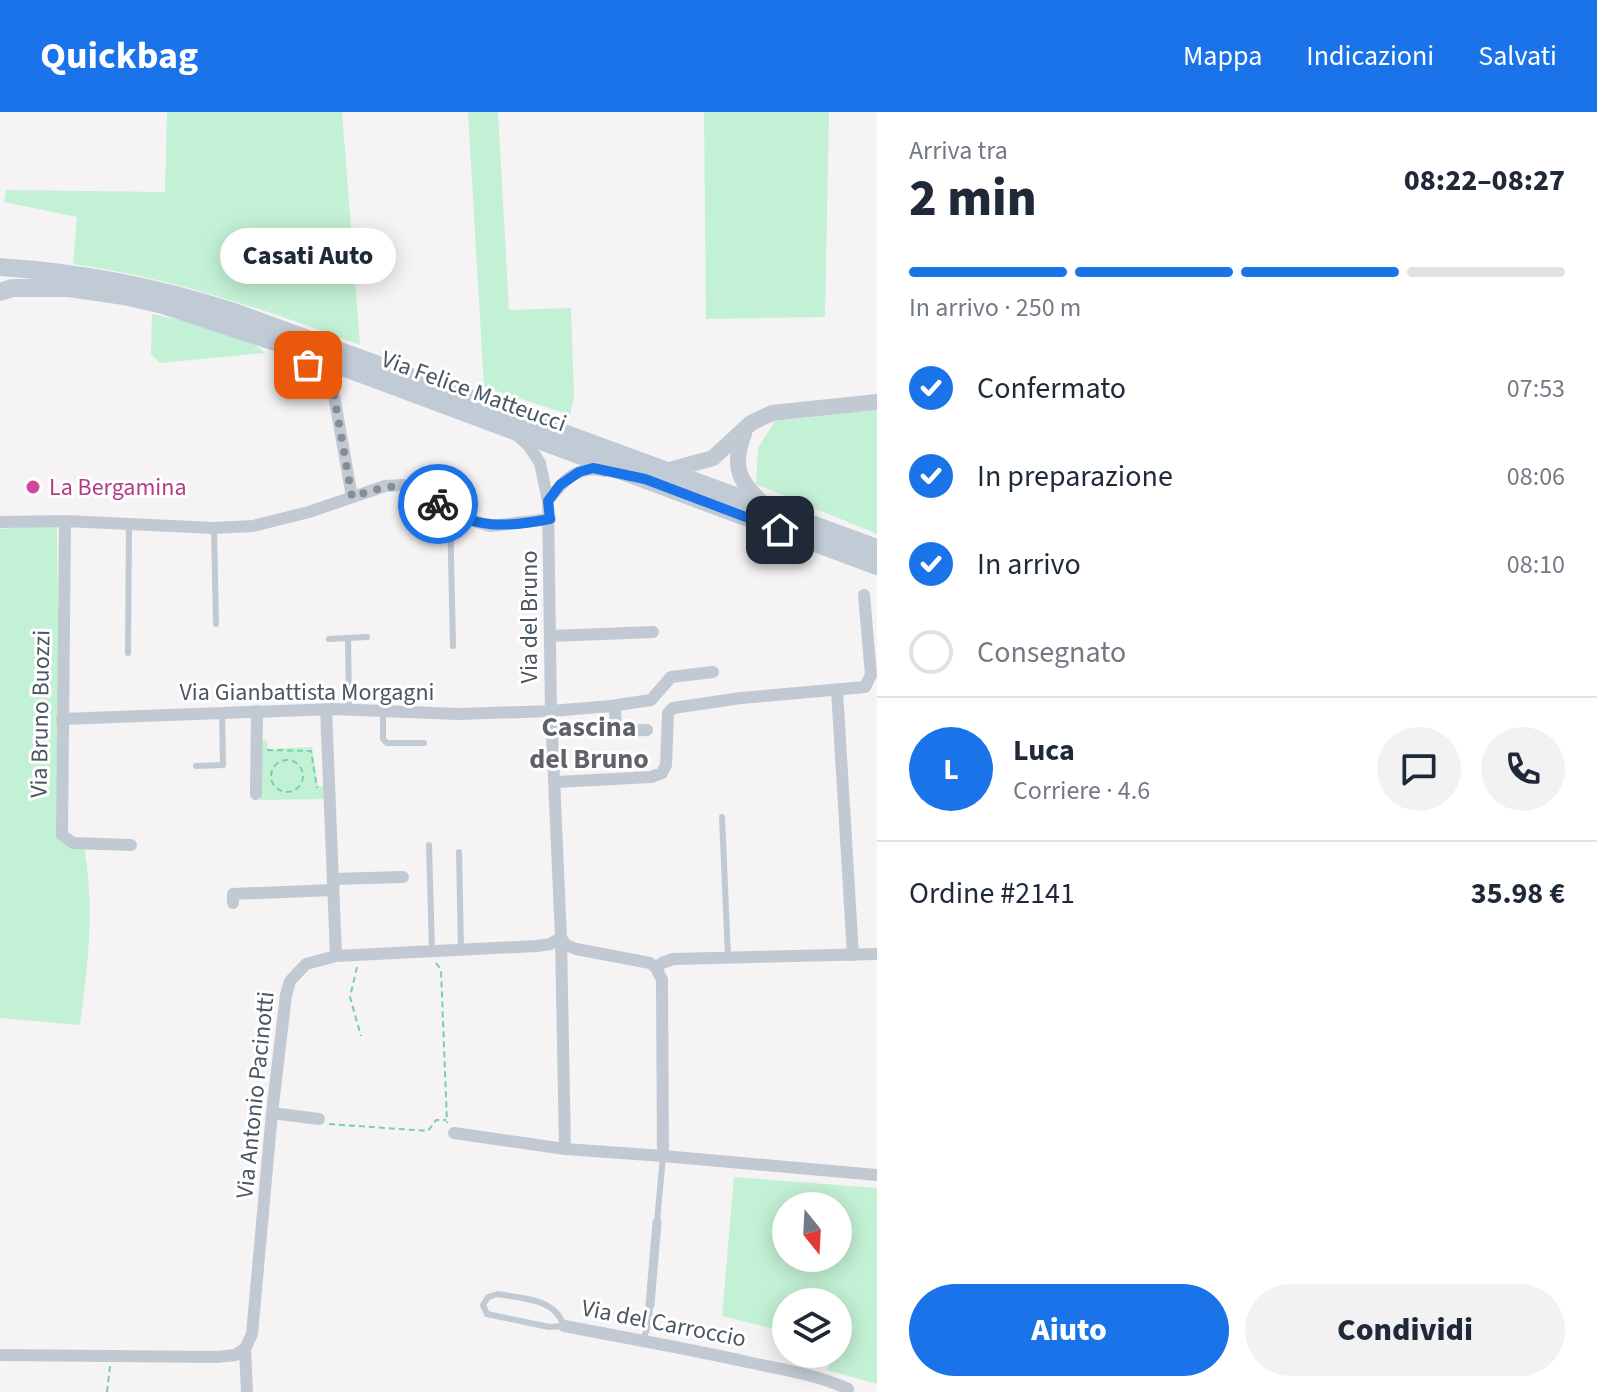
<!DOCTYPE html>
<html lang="it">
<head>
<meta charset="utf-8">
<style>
  :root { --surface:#fff; --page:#f2f2f3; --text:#1f2937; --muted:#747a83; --line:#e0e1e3; --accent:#1a73e8 }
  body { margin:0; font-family:"Source Sans 3",sans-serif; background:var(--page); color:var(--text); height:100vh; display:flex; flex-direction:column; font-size:30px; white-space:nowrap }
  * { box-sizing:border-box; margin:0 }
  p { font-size:26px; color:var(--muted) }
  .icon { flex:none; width:44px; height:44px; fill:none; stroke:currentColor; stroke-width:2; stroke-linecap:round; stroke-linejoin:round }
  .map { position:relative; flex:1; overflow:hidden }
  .drawer { display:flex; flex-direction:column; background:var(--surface); width:720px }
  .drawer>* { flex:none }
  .needle { width:52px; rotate:162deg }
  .tools { position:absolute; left:772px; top:1080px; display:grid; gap:16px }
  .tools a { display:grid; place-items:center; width:80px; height:80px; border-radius:50%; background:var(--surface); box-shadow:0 4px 20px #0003; font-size:40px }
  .pin { position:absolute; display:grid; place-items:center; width:68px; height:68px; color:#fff; margin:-34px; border-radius:16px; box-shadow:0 4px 12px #0006 }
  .courier { position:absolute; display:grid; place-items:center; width:80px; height:80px; margin:-40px; border:6px solid #1a73e8; border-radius:50%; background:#fff; color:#222; box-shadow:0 2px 10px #0007 }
  .bubble { position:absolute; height:56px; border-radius:28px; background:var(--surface); box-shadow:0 4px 20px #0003; font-size:26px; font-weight:800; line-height:56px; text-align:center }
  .head em { font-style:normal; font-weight:800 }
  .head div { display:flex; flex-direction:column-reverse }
  .head { display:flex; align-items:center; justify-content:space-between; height:136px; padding:0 32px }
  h1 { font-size:52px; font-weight:800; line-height:60px }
  .bar { display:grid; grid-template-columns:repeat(4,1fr); gap:12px 8px; align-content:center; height:96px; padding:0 32px }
  .bar i { height:10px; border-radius:6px; background:var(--line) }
  .bar .active { background:var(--accent) }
  .bar p { grid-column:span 4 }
  .line { display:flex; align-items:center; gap:20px; padding:0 32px; border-top:2px solid var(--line) }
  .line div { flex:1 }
  .round { display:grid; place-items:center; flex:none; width:84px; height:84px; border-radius:42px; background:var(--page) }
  ol { padding:0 32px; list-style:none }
  li { display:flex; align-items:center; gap:24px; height:88px }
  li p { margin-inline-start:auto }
  li .icon { padding:8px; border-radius:50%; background:var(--accent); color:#fff; stroke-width:4 }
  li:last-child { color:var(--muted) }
  li i { width:44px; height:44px; border:4px solid var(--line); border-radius:50% }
  .primary-button { display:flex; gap:16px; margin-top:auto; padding:16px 32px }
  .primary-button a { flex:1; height:92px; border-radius:48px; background:var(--accent); color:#fff; font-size:32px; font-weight:800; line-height:92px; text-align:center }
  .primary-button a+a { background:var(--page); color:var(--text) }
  header { display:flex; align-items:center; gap:48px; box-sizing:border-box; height:112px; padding:0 40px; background:var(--accent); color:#fff }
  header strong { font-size:38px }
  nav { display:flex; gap:44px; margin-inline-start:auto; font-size:28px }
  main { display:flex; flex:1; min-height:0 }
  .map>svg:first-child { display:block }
  .green { fill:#c3f1d5; fill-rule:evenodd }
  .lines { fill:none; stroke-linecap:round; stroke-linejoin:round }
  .path { stroke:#7ad0a6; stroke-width:2; stroke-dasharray:6 4; stroke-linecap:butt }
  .service { stroke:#c1cad2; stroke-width:6 }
  .pedestrian { stroke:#c1cad2; stroke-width:9 }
  .minor { stroke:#c1cad2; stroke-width:12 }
  .tertiary { stroke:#c1cad2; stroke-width:16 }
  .secondary { stroke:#c1cbd6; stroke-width:18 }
  .done { stroke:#868d94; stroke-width:8; stroke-dasharray:0 14.4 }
  .route { stroke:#1a73e8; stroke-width:10 }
  .hotel-dot { fill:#d1479c; stroke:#fff; stroke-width:3 }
  .labels { text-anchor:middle; stroke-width:6; stroke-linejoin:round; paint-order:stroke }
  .street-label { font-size:24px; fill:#4a5661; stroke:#fff }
  .hotel-label { font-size:24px; fill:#b23c85; stroke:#fff; text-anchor:start }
  .quarter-label { font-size:28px; font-weight:bold; fill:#5f6368; stroke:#fff }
</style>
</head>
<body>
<header>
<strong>Quickbag</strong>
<nav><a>Mappa</a><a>Indicazioni</a><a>Salvati</a></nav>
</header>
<main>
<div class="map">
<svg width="877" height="1280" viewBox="0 0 877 1280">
  <rect width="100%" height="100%" fill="#f5f3f3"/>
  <g class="green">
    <path d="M 167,0 L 342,0 L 360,233 C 266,198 173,166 73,152 L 77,105 L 4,90 L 6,78 L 165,80 Z"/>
    <path d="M 468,0 L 498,0 L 509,198 L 571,196 L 574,285 L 570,303 L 484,275 Z"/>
    <path d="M 704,0 L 829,0 L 825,205 L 706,207 Z"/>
    <path d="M 152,202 C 185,210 242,217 265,241 L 160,251 L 151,242 Z"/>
    <path d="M 877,298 L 877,422 L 756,372 L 758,336 L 775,309 Z"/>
    <path d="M 57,411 L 60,725 L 84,735 C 95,795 88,852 80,913 L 0,906 L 0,417 Z"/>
    <path d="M 267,628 L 268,637 L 312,635 L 318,674 L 326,674 L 327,687 L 260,688 L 261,630 Z"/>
    <path d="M 734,1065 L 877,1076 L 877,1272 L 827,1258 L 834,1242 L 838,1242 L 838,1190 L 786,1190 L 786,1220 L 722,1204 ZM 786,1094 L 838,1094 L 838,1146 L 786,1146 Z"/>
  </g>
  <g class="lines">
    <g class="path">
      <path d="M 267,638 L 311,639 L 317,676"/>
      <circle cx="287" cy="664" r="16"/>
      <path d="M 436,851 L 441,858 L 447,1011"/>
      <path d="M 357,855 L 350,885 L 361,924"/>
      <path d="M 329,1012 L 428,1019 L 436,1008 L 446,1008"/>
      <path d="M 107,1280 L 110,1254"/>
    </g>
    <g class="service">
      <path d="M 450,401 L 453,534"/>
      <path d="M 214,416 L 216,512"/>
      <path d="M 348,526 L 349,597"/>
      <path d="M 329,527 L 367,525"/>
      <path d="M 128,541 L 129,412"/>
      <path d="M 383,601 L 383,627 L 387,631 L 424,631"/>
      <path d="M 196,654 L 223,653 L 222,600"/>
      <path d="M 722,705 L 728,845"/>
      <path d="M 429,733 L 432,839"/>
      <path d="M 459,740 L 461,838"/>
      <path d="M 657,1110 L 663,1044"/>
      <path d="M 498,1182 C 524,1187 555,1186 564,1214 L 549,1215 L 487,1202 L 483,1193 L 488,1185 Z"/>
      <path d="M 643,1228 L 649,1211 L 650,1193"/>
    </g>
    <path class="pedestrian" d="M 650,1193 L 657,1110"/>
    <g class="minor">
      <path d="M 293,242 L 325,261 L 332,272 L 352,385"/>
      <path d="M 548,389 C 562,370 577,352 604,359"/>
      <path d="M 65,409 L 62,723 L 73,731 L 131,733"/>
      <path d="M 0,410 L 65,409 L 214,416 L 253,414 L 309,400 L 385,374 L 403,373 L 420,379 L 450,401 L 490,414 L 550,407"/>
      <path d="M 551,524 L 653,520"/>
      <path d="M 837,578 L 853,843"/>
      <path d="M 611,594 L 651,588 L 671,565 L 713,560"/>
      <path d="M 326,597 L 336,844"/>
      <path d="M 62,607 L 334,597 L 458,602 L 551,599 L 611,594 L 615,599 L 616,616 L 621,619 L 647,618"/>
      <path d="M 556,670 L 651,665 L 662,661 L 666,653 L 668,601 L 673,596 L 741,586 L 865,575 L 871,563 L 864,483"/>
      <path d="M 256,682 L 257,599"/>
      <path d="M 333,767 L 403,765"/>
      <path d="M 233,791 L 233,782 L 333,778"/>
      <path d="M 656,856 L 662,851 L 673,847 L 877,842"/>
      <path d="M 272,1001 L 319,1007"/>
      <path d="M 454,1021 L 565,1037 L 663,1044"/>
      <path d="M 565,1037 L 561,826 L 566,833 L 576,837 L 650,851 L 656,856 L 662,868 L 663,1044 L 877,1063"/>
      <path d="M 564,1214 C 627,1226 690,1237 752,1251 C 784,1258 818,1263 848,1277 L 847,1280"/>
      <path d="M 245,1237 L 252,1222 L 272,1001 L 286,883 L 290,869 L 306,852 L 336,844 L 537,834 L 550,832 L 561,826 L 551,599 L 548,389 L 540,351 L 529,334 L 518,324"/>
      <path d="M 245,1237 L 247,1280"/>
      <path d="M 0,1243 L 217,1245 L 235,1243 L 245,1237"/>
    </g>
    <g class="tertiary">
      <path d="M 744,322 C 731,356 739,370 765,393"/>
      <path d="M 666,359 L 713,346 L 751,311 L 772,301 L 877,290"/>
    </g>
    <g class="secondary">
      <path d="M 0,155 C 84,161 151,174 231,199 L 877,436"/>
      <path d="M 0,180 L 12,176 L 69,176 L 124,184 L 163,193 L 281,232 L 877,454"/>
    </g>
  </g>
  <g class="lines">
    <path class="done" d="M 308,253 L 325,261 L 332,272 L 352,385 C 389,373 404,367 438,392"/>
    <path class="route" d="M 438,392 C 474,418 508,415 550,407 L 548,389 L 560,373 L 579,360 L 593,356 L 645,367 L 780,418"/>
  </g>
  <circle class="hotel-dot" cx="33" cy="375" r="8"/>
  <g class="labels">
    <g class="street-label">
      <text transform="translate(474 279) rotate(20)" y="8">Via Felice Matteucci</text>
      <text transform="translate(529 505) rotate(-90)" y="8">Via del Bruno</text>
      <text x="307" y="588">Via Gianbattista Morgagni</text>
      <text transform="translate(40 602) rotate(-89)" y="8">Via Bruno Buozzi</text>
      <text transform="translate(255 983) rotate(-84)" y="8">Via Antonio Pacinotti</text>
      <text transform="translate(664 1211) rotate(11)" y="8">Via del Carroccio</text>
    </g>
    <g class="hotel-label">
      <text x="49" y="383">La Bergamina</text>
    </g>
    <g class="quarter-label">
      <text x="589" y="624">Cascina<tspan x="589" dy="32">del Bruno</tspan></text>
    </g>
  </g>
</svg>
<div class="tools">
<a><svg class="needle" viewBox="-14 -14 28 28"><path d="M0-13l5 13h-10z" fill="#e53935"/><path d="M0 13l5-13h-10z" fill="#747a83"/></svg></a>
<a><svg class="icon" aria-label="layers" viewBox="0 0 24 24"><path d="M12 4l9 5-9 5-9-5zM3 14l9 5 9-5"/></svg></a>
</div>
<div class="pin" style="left:308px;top:253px;background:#ea580c"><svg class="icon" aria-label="bag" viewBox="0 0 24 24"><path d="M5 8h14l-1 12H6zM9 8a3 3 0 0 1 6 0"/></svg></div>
<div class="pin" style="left:780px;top:418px;background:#1f2937"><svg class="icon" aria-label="home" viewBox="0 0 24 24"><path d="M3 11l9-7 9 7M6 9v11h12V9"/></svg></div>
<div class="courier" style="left:438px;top:392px"><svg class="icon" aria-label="bike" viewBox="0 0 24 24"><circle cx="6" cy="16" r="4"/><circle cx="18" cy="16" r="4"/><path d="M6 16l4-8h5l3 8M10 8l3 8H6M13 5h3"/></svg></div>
<div class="bubble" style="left:220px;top:116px;width:176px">Casati Auto</div>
</div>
<section class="drawer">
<div class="head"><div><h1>2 min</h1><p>Arriva tra</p></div><em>08:22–08:27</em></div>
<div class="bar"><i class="active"></i><i class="active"></i><i class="active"></i><i></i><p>In arrivo · 250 m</p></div>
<ol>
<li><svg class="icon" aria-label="check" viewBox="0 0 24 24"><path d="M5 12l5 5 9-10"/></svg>Confermato<p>07:53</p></li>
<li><svg class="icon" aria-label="check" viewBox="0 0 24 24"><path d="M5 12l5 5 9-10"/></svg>In preparazione<p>08:06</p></li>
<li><svg class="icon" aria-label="check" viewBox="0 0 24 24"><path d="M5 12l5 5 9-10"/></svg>In arrivo<p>08:10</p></li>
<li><i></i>Consegnato</li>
</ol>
<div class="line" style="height:144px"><b class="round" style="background:var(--accent);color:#fff">L</b><div><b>Luca</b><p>Corriere · 4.6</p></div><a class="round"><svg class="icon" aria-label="chat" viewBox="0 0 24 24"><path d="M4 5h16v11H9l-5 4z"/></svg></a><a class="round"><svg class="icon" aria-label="phone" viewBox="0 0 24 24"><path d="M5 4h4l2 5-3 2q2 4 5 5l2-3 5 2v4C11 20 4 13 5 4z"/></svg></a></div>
<div class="line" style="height:104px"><div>Ordine #2141</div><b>35.98 €</b></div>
<div class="primary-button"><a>Aiuto</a><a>Condividi</a></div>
</section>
</main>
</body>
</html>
